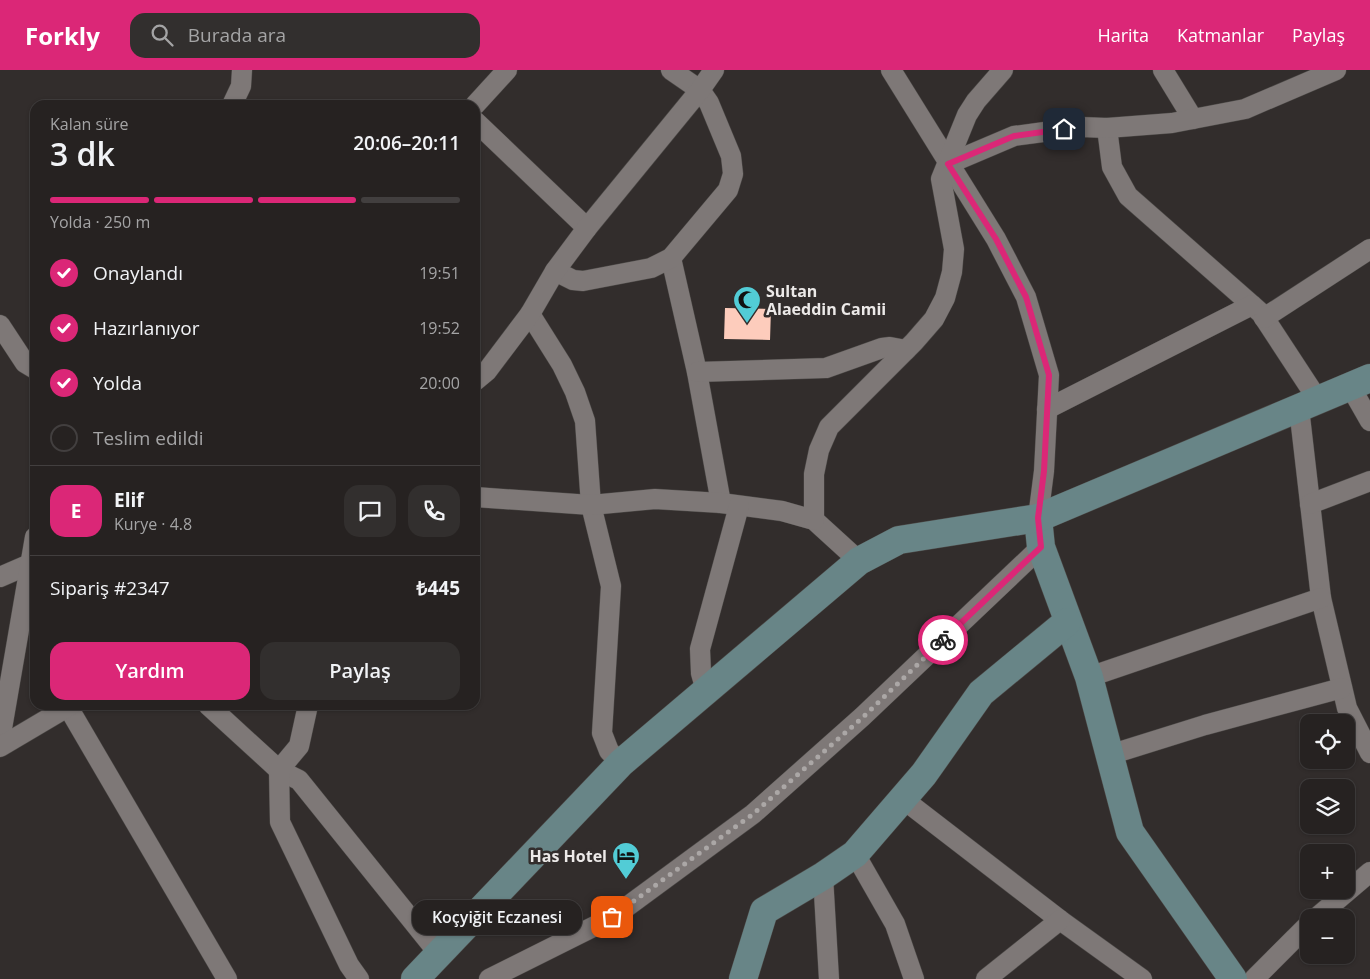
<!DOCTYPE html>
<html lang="tr">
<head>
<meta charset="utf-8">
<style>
  :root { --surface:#262221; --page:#322f2e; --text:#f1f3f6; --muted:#a4a4a5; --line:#423f3f; --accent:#db2777 }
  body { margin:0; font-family:"Open Sans",sans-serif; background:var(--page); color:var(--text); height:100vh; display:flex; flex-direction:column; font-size:19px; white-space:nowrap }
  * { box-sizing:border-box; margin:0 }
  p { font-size:16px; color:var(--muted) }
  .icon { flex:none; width:28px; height:28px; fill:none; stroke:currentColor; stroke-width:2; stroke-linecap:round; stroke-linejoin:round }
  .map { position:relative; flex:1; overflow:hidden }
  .sheet { position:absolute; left:30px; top:30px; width:450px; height:610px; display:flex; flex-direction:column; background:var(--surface); border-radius:15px; box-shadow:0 1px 4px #0004,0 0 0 1px var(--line) }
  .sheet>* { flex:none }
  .buttons { position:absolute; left:1300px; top:644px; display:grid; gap:10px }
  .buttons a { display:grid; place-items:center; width:55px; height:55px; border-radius:10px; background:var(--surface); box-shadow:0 1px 4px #0004,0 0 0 1px var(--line); font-size:25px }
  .pin { position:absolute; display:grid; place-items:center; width:42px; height:42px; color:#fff; margin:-21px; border-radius:10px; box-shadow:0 2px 8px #0006 }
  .courier { position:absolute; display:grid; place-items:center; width:50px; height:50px; margin:-25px; border:4px solid #db2777; border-radius:50%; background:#fff; color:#222; box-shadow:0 1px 6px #0007 }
  .bubble { position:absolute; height:35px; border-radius:15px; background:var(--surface); box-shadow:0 1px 4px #0004,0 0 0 1px var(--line); font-size:16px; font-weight:600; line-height:35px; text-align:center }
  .headline em { font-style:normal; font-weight:600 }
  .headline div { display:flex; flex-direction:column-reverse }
  .headline { display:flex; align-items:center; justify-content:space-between; height:85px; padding:0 20px }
  h1 { font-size:32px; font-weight:600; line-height:38px }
  .bar { display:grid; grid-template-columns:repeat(4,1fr); gap:8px 5px; align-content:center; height:60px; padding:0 20px }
  .bar i { height:6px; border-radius:4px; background:var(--line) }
  .bar .active { background:var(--accent) }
  .bar p { grid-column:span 4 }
  .line { display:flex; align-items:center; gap:12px; padding:0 20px; border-top:1px solid var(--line) }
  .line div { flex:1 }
  .round { display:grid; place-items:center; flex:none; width:52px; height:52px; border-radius:15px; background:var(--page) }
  ol { padding:0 20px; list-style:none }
  li { display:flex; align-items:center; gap:15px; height:55px }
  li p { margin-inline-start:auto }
  li .icon { padding:5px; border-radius:50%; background:var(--accent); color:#fff; stroke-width:4 }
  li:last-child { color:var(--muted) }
  li i { width:28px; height:28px; border:2px solid var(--line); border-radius:50% }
  .action { display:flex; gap:10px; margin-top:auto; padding:10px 20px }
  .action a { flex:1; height:58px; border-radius:15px; background:var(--accent); color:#fff; font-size:20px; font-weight:600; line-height:58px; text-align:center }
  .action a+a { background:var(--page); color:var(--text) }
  header { display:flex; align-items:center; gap:30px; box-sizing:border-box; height:70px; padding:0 25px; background:var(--accent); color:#fff }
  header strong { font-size:24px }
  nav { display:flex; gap:28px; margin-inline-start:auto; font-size:18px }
  .search { width:350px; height:45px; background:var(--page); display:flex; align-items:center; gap:12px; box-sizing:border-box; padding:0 18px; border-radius:15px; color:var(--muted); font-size:19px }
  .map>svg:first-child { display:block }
  .building { fill:#fdccbc }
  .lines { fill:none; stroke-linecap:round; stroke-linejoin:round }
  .street-casing { stroke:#4c4947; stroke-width:21 }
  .secondary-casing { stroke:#4c4947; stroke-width:29 }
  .street { stroke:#7e7877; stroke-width:20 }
  .secondary { stroke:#688587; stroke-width:28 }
  .done { stroke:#aba7a6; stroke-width:5; stroke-dasharray:0 9 }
  .route { stroke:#db2777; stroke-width:6 }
  .labels { text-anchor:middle; stroke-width:5; stroke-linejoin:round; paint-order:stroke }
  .poi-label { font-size:16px; font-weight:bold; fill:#ece9e8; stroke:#322d2c; text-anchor:start }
</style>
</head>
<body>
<header>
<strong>Forkly</strong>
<div class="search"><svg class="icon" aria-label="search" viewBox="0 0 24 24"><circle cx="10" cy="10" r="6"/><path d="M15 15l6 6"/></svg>Burada ara</div>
<nav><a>Harita</a><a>Katmanlar</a><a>Paylaş</a></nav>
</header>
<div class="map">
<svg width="1370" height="909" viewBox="0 0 1370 909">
  <rect width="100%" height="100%" fill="#322d2c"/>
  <path class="building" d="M 725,238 L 771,239 L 770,270 L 724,269 Z"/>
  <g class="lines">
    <defs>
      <g id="street">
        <path d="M 891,0 L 996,169 L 1026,227 L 1049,305 L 1044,401 L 1038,448"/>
        <path d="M 1163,0 L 1193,49"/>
        <path d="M 232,35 L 241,16 L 242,0"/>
        <path d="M 475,35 L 507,0"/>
        <path d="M 475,51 L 587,158"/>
        <path d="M 1107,58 L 1112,97 L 1128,126 L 1261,243 L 1318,330"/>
        <path d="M 948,94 L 1014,66 L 1081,57 L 1107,58 L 1172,53 L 1245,39 L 1336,0"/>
        <path d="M 671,188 L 697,302 L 721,433"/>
        <path d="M 555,201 L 573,210 L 583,211 L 651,198 L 671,188 L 728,120 L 733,104 L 731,86 L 709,33 L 700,20 L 671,0"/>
        <path d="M 530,244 L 562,295 L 575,322 L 585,351 L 591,435 L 611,516 L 602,663 L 609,681 L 621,693"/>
        <path d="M 1264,248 L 1370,179"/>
        <path d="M 0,255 L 25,293 L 35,299"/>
        <path d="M 697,302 L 826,298 L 882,278 L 890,277 L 906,280"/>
        <path d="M 475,311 L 487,301 L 530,244 L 555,201 L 587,158 L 700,20 L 714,0"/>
        <path d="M 1350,316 L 1370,351"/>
        <path d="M 1299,338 L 1321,528 L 1347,638 L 1370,683"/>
        <path d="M 1047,339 L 1252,235"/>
        <path d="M 475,427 L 591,435 L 655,429 L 721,433 L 782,441 L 814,450 L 859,491"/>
        <path d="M 1310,434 L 1370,411"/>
        <path d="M 814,450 L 814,404 L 819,380 L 829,357 L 914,272 L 934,249 L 945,228 L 952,202 L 954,179 L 941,109 L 967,45 L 976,31 L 1003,0"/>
        <path d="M 0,507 L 30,494"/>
        <path d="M 1089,607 L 1321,528"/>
        <path d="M 706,621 L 701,603 L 700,579 L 739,436"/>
        <path d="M 208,635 L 279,700 L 299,710 L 439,884"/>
        <path d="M 308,635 L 299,676 L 279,700 L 280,752 L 349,895 L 359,909"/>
        <path d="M 68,637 L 227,909"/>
        <path d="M 0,670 L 35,467"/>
        <path d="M 0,677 L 71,635"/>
        <path d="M 1109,685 L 1205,655 L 1342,618"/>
        <path d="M 903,729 L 1060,850 L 1142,909"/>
        <path d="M 855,784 L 895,854 L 914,909"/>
        <path d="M 823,806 L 829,909"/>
        <path d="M 1316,848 L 1370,802"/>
        <path d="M 489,909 L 613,847 L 753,744 L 862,647 L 1041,477"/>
        <path d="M 986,909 L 1060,850"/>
        <path d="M 1254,909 L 1309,854"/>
      </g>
      <g id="secondary">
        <path d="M 1038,448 L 1041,477 L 1089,607 L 1130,762 L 1233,909"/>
        <path d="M 415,909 L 621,693 L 859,491 L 899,470 L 1038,448 L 1370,308"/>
        <path d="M 743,909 L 764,841 L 823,806 L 855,784 L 924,704 L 981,623 L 1067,552"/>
      </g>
    </defs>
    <use href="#street" class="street-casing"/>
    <use href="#secondary" class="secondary-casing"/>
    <use href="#street" class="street"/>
    <use href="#secondary" class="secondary"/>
  </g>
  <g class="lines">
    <path class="done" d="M 612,847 L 753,744 L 862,648 L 943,570"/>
    <path class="route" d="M 943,570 L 1041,477 L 1038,448 L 1044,401 L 1049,305 L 1026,227 L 996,169 L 948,94 L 1014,66 L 1064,59"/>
  </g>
  <defs>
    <symbol id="mosque-pin" viewBox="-11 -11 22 30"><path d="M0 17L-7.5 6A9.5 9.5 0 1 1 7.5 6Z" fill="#52ccd6" stroke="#322d2c"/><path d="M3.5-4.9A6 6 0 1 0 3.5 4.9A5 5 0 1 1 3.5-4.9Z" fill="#111"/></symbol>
    <symbol id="hotel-pin" viewBox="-11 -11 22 30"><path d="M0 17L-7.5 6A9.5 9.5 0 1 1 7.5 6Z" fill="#52ccd6" stroke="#322d2c"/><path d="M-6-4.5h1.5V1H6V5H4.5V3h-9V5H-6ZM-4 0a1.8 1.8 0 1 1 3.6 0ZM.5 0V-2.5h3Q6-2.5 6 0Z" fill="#111"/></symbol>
  </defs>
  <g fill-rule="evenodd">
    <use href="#mosque-pin" x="731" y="214" width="32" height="43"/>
    <use href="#hotel-pin" x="610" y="770" width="32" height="43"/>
  </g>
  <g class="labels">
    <g class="poi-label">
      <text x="766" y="227">Sultan<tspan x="766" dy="18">Alaeddin Camii</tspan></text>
      <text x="607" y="792" text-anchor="end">Has Hotel</text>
    </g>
  </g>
</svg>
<div class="buttons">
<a><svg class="icon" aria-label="locate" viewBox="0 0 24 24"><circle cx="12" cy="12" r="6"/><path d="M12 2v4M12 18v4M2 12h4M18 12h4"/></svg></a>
<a><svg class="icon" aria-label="layers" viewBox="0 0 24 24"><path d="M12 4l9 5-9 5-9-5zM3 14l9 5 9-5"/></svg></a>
<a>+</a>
<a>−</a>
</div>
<div class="pin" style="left:612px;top:847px;background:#ea580c"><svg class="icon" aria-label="bag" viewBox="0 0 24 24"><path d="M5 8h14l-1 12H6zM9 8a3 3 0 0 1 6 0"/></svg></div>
<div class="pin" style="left:1064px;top:59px;background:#1f2937"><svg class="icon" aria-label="home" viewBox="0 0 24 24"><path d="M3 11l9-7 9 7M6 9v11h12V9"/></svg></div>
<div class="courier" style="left:943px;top:570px"><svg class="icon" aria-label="bike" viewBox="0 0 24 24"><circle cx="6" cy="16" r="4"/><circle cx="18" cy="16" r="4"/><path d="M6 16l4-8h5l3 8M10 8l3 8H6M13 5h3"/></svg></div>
<div class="bubble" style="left:412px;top:830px;width:170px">Koçyiğit Eczanesi</div>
<section class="sheet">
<div class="headline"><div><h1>3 dk</h1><p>Kalan süre</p></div><em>20:06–20:11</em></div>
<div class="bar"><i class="active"></i><i class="active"></i><i class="active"></i><i></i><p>Yolda · 250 m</p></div>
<ol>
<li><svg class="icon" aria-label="check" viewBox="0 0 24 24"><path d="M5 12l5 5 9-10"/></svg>Onaylandı<p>19:51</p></li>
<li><svg class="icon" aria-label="check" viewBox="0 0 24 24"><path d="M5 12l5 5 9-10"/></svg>Hazırlanıyor<p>19:52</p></li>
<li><svg class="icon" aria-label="check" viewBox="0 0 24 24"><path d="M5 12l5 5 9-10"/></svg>Yolda<p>20:00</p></li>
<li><i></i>Teslim edildi</li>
</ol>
<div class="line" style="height:90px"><b class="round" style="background:var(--accent);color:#fff">E</b><div><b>Elif</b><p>Kurye · 4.8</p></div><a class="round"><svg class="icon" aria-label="chat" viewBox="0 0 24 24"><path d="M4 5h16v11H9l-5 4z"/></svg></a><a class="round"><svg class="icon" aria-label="phone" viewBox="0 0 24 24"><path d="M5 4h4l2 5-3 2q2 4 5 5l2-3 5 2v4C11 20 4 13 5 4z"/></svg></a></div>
<div class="line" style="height:65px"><div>Sipariş #2347</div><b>₺445</b></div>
<div class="action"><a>Yardım</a><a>Paylaş</a></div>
</section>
</div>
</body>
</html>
